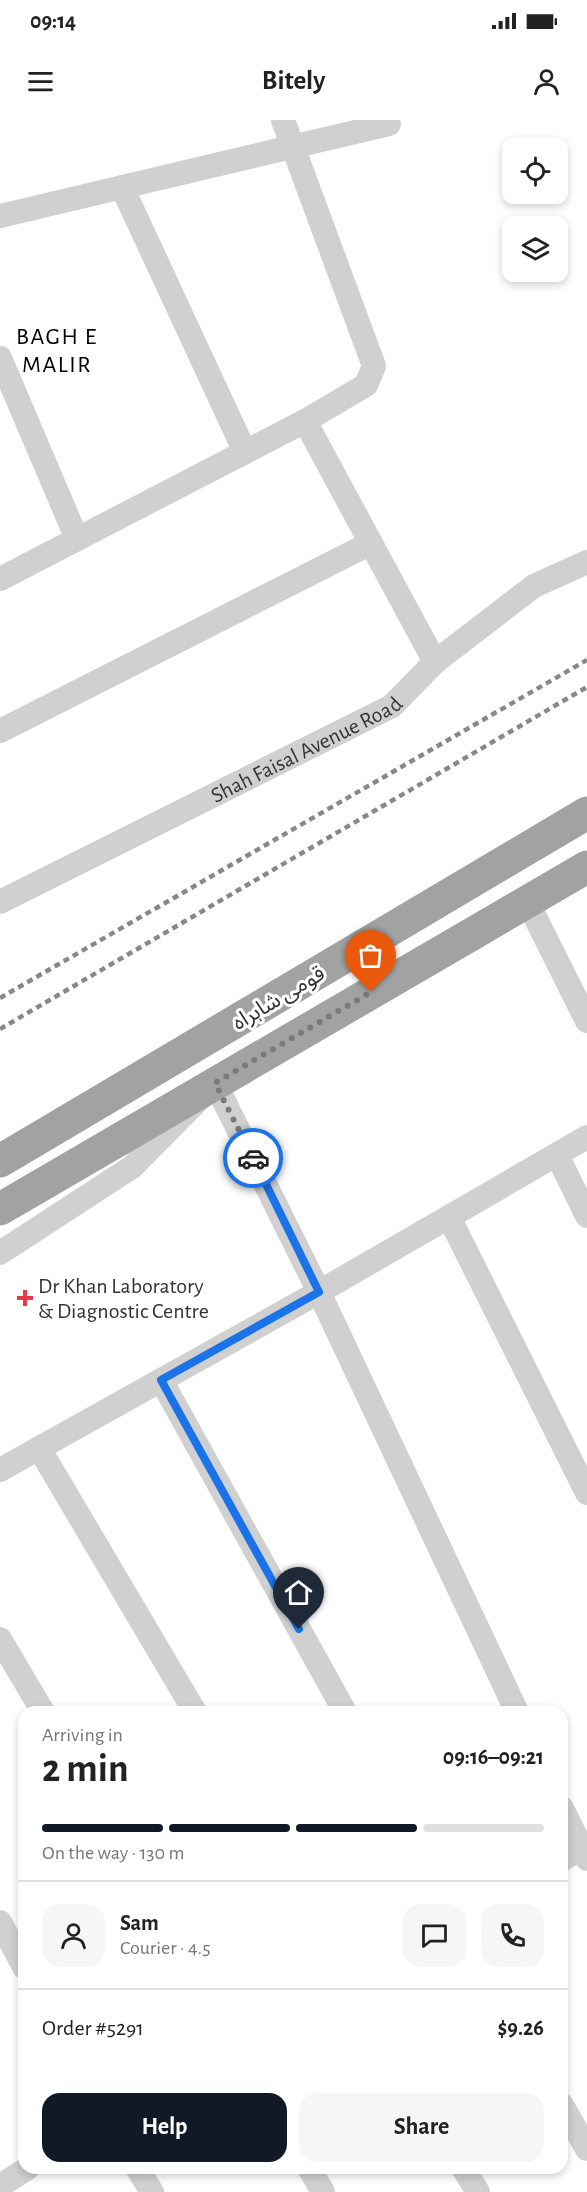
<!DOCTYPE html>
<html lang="en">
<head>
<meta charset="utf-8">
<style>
  :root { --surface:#fff; --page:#f6f6f6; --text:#222; --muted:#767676; --line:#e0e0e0; --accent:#111827 }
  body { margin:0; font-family:"Alegreya Sans","Noto Sans Arabic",sans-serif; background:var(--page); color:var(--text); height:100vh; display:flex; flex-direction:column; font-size:22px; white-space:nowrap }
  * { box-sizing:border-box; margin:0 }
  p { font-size:20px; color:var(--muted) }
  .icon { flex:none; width:33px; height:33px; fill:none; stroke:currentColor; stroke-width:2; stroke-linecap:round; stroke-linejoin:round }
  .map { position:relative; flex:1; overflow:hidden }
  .sheet { position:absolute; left:18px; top:1586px; width:550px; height:468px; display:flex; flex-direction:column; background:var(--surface); border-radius:18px; box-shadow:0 3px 9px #0003 }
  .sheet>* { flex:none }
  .controls { position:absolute; left:502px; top:18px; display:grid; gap:12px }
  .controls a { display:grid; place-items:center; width:66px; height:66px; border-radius:12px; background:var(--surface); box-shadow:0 3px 9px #0003; font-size:30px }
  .pin { position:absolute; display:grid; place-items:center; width:51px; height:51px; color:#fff; margin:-62px -26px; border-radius:50% 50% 50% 0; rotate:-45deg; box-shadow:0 0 6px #0007 }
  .pin .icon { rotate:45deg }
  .courier { position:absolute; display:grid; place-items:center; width:60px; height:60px; margin:-30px; border:4px solid #1a73e8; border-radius:50%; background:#fff; color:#222; box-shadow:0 2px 8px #0007 }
  .head em { font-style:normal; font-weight:600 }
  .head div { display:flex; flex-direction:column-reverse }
  .head { display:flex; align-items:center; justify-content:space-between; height:102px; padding:0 24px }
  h1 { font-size:39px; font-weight:600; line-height:45px }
  .bar { display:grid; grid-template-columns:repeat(4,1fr); gap:9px 6px; align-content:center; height:72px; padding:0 24px }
  .bar i { height:8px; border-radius:4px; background:var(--line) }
  .bar .on { background:var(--accent) }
  .bar p { grid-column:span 4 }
  .line { display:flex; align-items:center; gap:15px; padding:0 24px; border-top:2px solid var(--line) }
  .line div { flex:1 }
  .round { display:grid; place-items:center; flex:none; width:63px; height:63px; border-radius:18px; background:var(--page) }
  .cta { display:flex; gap:12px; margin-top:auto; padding:12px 24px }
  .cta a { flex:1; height:69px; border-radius:18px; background:var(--accent); color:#fff; font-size:24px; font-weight:600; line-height:69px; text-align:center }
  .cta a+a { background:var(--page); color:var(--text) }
  .status { display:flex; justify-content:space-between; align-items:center; height:42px; padding:0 30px; background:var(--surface); direction:ltr }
  .status svg { height:16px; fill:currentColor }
  header { display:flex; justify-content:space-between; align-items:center; height:78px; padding:0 24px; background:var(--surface); font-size:27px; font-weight:600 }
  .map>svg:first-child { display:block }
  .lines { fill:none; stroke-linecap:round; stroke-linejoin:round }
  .minor { stroke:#d0d0d0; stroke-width:24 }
  .trunk { stroke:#a2a2a2; stroke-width:33 }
  .rail { stroke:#888; stroke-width:4.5; stroke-dasharray:6 4.5; stroke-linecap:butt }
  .done { stroke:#7a7a7a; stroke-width:6; stroke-dasharray:0 10.8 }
  .route { stroke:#1a73e8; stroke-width:8 }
  .poi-dot { fill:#e63946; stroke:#fff; stroke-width:2 }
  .labels { text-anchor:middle; stroke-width:6; stroke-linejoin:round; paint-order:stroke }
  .street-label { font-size:22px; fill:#333; stroke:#fff }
  .poi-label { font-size:22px; fill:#333; stroke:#fff; text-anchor:start }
  .neighbourhood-label { font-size:24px; letter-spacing:1.5px; fill:#000; stroke:#fff }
</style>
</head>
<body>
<div class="status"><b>09:14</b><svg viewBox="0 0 49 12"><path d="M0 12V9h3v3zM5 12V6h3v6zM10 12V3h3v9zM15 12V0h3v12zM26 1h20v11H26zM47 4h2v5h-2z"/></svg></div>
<header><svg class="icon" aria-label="menu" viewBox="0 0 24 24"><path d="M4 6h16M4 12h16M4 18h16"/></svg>Bitely<svg class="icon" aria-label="person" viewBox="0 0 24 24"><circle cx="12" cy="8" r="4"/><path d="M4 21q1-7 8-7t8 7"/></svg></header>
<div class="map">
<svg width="587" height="2072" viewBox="0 0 587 2072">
  <rect width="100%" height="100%" fill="#fff"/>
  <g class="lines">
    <g class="minor">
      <path d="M 122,67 L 245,332"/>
      <path d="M 0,96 L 389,4"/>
      <path d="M 0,238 L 77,419"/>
      <path d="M 305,301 L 435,542"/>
      <path d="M 0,459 L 305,301 L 366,265 L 374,246 L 283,0"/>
      <path d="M 0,611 L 371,423"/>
      <path d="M 527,781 L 587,901"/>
      <path id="s1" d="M 0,782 L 392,586 L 435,542 L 534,466 L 587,442"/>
      <path d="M 557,1035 L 587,1096"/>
      <path d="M 449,1097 L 587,1373"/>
      <path d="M 0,1133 L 132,1047 L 215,963 L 319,1172 L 517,1592"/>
      <path d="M 161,1260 L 345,1592"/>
      <path d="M 39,1328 L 195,1592"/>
      <path d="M 0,1350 L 319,1172 L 587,1017"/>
      <path d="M 0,1519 L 43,1592"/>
      <path d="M 562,1688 L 587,1739"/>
      <path d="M 562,1740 L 587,1724"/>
      <path d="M 0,1802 L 24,1847"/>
      <path d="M 562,1985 L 587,2029"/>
      <path d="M 137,2048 L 152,2072"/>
      <path d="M 309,2048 L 323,2072"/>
      <path d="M 463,2048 L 478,2072"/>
      <path d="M 0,2066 L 28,2048"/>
    </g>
    <g class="trunk">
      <path d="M 0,1041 L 587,693"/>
      <path d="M 0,1089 L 587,747"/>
    </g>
    <g class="rail">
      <path d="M 0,878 L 587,540"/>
      <path d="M 0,909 L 587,567"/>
    </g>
  </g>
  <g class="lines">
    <path class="done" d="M 253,1038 L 215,963 L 371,872"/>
    <path class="route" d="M 253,1038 L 319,1172 L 161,1260 L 299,1509"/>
  </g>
  <path class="poi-dot" d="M22 1169h6v6h6v6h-6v6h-6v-6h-6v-6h6z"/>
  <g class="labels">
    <g class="street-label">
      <text dy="8" stroke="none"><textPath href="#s1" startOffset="342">Shah Faisal Avenue Road</textPath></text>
      <text transform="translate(278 877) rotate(-31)" y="8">قومی شاہراہ</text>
    </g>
    <g class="poi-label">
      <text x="38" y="1173">Dr Khan Laboratory<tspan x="38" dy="25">&amp; Diagnostic Centre</tspan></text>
    </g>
    <g class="neighbourhood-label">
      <text x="57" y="224">BAGH E<tspan x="57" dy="28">MALIR</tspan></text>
    </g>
  </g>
</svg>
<div class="controls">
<a><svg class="icon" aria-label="locate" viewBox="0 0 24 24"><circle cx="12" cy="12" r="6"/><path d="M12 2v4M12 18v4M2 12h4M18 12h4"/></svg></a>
<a><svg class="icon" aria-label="layers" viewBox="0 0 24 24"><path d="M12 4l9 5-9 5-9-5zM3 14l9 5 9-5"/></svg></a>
</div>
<div class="pin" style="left:371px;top:872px;background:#ea580c"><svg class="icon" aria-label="bag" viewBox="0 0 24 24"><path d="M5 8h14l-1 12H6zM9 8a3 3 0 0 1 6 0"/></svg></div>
<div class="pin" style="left:299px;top:1509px;background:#1f2937"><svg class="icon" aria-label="home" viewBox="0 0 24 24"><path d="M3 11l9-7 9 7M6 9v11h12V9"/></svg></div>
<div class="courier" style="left:253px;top:1038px"><svg class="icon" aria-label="car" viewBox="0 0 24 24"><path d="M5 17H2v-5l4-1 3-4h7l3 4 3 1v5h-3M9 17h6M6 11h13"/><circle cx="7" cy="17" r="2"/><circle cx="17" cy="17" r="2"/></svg></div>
<section class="sheet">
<div class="head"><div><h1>2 min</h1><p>Arriving in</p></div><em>09:16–09:21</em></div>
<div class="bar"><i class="on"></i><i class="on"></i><i class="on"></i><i></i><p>On the way · 130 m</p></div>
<div class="line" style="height:108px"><a class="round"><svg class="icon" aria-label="person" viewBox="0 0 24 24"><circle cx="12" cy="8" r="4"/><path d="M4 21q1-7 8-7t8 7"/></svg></a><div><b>Sam</b><p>Courier · 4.5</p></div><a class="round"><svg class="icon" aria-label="chat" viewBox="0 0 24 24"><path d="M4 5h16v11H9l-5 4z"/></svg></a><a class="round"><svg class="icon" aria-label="phone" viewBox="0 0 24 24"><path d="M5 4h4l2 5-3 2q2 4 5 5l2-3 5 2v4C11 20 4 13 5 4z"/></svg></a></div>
<div class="line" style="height:78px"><div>Order #5291</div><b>$9.26</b></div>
<div class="cta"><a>Help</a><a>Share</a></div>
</section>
</div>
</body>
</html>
